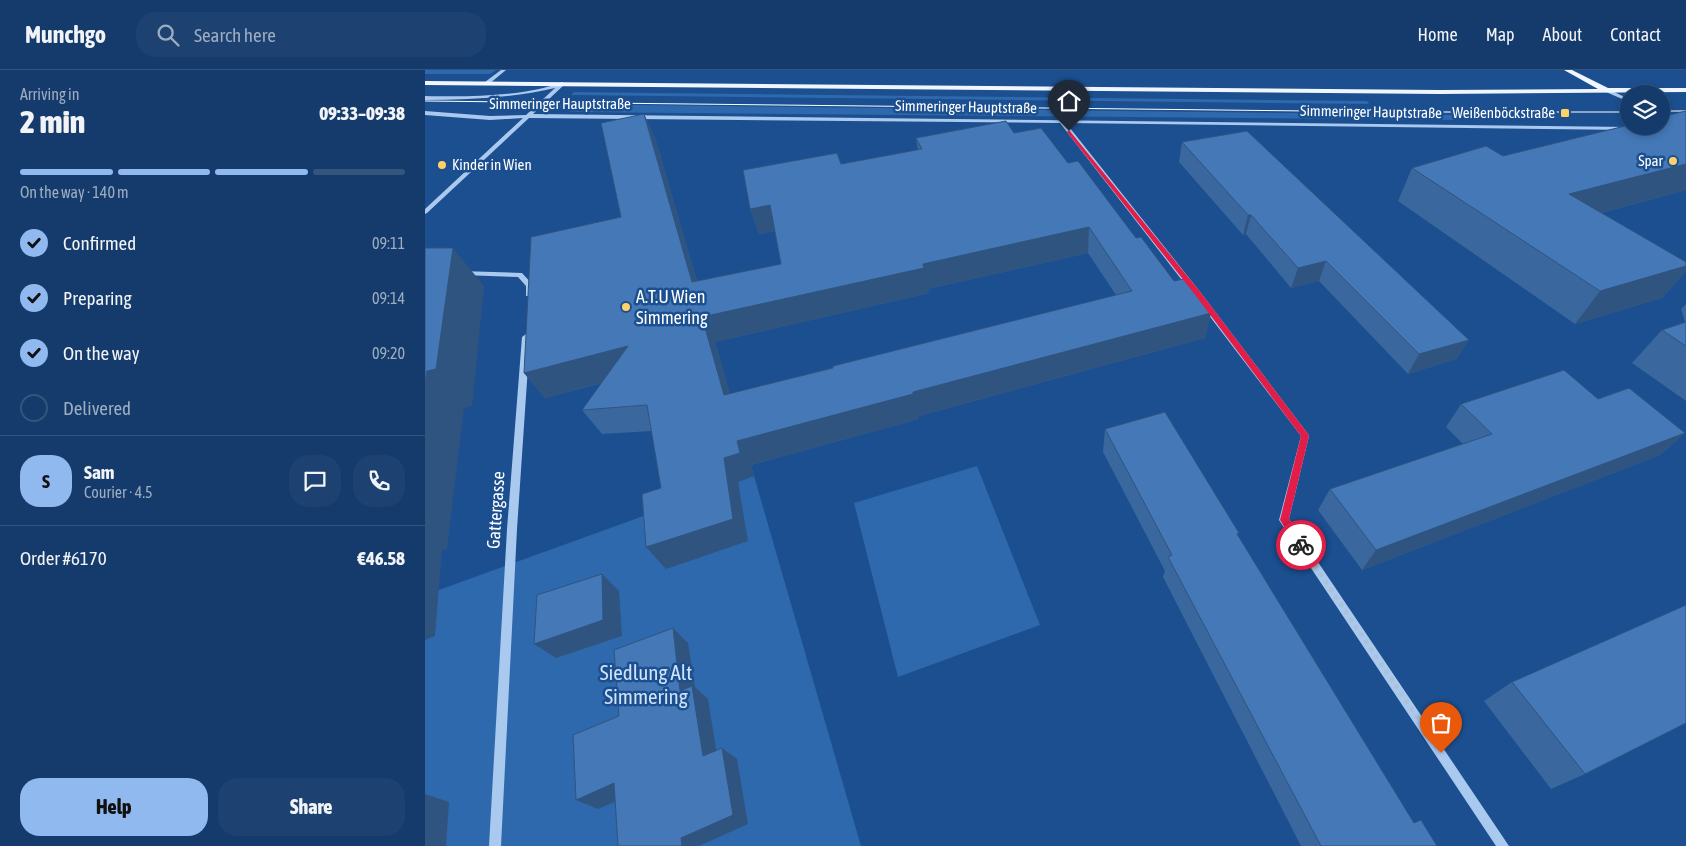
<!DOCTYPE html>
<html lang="en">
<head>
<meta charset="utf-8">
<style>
  :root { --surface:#143b6b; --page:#1d4271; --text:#f1f3f6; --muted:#9dadc1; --line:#33557e; --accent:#90b9f0 }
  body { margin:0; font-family:"Asap Condensed",sans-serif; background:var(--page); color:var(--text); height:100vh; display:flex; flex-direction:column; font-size:19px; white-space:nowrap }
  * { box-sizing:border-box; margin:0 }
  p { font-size:16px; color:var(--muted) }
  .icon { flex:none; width:28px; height:28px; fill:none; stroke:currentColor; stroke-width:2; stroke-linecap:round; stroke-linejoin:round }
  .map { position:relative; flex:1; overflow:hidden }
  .panel { display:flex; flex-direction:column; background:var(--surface); width:425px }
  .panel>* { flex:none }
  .buttons { position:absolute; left:1195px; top:15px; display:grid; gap:10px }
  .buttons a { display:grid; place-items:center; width:50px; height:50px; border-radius:50%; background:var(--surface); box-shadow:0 2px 8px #0003,0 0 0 1px var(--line); font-size:25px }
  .pin { position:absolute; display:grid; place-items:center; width:42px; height:42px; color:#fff; margin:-51px -21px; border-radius:50% 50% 50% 0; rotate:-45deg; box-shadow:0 0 5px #0007 }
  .pin .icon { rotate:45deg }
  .courier { position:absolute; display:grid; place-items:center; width:50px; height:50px; margin:-25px; border:4px solid #e11d48; border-radius:50%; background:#fff; color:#222; box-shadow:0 1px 6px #0007 }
  .head em { font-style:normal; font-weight:800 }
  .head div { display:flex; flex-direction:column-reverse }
  .head { display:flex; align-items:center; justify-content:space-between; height:85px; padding:0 20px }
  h1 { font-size:32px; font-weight:800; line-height:38px }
  .bar { display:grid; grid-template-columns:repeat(4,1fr); gap:8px 5px; align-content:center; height:60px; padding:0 20px }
  .bar i { height:6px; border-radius:4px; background:var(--line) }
  .bar .current { background:var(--accent) }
  .bar p { grid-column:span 4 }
  .line { display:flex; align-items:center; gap:12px; padding:0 20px; border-top:1px solid var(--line) }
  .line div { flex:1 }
  .round { display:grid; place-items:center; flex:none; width:52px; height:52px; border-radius:20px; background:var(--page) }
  ol { padding:0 20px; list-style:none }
  li { display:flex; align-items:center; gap:15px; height:55px }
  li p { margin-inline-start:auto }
  li .icon { padding:5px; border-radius:50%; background:var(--accent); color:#111; stroke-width:4 }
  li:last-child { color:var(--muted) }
  li i { width:28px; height:28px; border:2px solid var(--line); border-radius:50% }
  .button { display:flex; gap:10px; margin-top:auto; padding:10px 20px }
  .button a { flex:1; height:58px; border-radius:20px; background:var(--accent); color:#111; font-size:20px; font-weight:800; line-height:58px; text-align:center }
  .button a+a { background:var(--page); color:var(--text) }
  header { display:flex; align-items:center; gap:30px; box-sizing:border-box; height:70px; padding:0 25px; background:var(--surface); border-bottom:1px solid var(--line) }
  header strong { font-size:24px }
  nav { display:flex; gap:28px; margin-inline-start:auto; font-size:18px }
  .search { width:350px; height:45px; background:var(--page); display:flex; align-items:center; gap:12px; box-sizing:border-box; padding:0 18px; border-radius:20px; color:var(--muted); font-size:19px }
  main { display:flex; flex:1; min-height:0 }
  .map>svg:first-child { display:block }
  .green { fill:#2e69ad }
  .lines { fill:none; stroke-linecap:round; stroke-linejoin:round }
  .minor { fill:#a9c9ee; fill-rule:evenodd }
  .major { fill:#f0f6ff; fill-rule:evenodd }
  .tram { stroke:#fff; stroke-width:1 }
  .wall { fill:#3a679d; fill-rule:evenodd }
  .shaded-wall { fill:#305480 }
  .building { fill:#4478b7; stroke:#305480; fill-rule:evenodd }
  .route { fill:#e11d48 }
  .done { stroke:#afc1d8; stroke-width:5; stroke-dasharray:0 9 }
  .poi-dot { fill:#ffd166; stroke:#1b4f8f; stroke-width:2 }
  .labels { text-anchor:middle; stroke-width:5; stroke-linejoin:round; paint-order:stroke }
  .far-street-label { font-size:15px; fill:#fff; stroke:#1b4f8f }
  .far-poi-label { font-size:15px; fill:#fff; stroke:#1b4f8f; text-anchor:end }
  .poi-label { font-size:18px; fill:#fff; stroke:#1b4f8f; text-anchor:start }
  .street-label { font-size:18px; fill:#fff; stroke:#1b4f8f }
  .near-park-label { font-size:21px; fill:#cfe3fa; stroke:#1b4f8f }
</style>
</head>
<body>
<header>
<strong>Munchgo</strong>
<div class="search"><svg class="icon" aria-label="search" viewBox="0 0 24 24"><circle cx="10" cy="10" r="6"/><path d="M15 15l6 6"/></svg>Search here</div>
<nav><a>Home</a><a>Map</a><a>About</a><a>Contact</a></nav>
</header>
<main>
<section class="panel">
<div class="head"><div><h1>2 min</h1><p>Arriving in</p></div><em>09:33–09:38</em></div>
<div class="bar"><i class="current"></i><i class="current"></i><i class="current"></i><i></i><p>On the way · 140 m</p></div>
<ol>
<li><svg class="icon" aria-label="check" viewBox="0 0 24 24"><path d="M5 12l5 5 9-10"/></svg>Confirmed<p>09:11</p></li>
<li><svg class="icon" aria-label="check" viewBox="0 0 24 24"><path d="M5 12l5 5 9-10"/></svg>Preparing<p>09:14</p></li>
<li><svg class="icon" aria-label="check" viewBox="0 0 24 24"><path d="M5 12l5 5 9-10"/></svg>On the way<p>09:20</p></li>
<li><i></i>Delivered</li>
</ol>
<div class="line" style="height:90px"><b class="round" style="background:var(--accent);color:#111">S</b><div><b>Sam</b><p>Courier · 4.5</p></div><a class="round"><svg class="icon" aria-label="chat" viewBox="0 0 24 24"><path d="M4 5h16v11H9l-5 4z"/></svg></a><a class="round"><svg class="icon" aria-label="phone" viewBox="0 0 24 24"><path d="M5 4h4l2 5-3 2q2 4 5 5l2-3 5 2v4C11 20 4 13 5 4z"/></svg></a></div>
<div class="line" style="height:65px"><div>Order #6170</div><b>€46.58</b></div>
<div class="button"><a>Help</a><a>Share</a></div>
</section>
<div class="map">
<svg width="1261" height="776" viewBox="0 0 1261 776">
  <rect width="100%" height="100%" fill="#1b4f8f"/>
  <g class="green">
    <path d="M 0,0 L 71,0 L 65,4 L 0,4 Z"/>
    <path d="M 149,22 L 942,31 L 944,34 L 146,25 Z"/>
    <path d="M 130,34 L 1025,45 L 1031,45 L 1035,50 L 147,42 L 137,40 L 128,35 Z"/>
    <path d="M 552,396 L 615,555 L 473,607 L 429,433 Z"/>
    <path d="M 329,406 L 436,776 L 0,776 L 0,525 Z"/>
  </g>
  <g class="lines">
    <g class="minor">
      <path d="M 76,0 L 81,0 L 64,14 L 60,14 L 60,12 Z"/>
      <path d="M 137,12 L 139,13 L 139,15 L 108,44 L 1205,57 L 1205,59 L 1203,60 L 641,53 L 776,223 L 883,364 L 884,366 L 864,449 L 1084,776 L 1071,776 L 856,453 L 854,450 L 876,366 L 770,227 L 635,53 L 104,48 L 2,143 L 0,144 L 0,139 L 98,48 L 65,50 L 0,45 L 0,41 L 65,46 L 101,45 L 130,18 C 87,28 44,30 0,30 L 0,26 C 41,27 99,27 137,12 Z"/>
      <path d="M 1181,20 L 1185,20 L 1204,29 L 1204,32 L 1181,22 Z"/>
      <path d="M 1236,44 L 1261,57 L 1261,61 L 1236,48 Z"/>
      <path d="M 35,201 L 97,203 L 109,216 L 108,224 L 104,226 L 101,226 L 101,216 L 93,207 L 37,205 L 35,205 Z"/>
      <path d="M 101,264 L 105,267 L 92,459 L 76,776 L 64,776 L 82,459 L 97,267 Z"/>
    </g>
    <path class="major" d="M 1139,0 L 1147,0 L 1183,18 L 1261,18 L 1261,22 L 1015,24 L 0,15 L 0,11 L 1015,20 L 1173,19 Z"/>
    <g class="tram">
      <path d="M 0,31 L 972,42 L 1204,42"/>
      <path d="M 1236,41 L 1261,41"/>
    </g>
  </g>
  <g class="wall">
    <path d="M 1261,41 L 1261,120 L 1176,143 L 1261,192 L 1261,201 L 1237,228 L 1150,254 L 973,131 L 987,98 L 1078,86 Z"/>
    <path d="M 219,44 L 230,68 L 272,211 L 356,194 L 350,161 L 334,164 L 325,139 L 416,94 L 493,80 L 491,68 L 589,63 L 643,93 L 711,168 L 749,211 L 786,243 L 780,268 L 494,346 L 494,349 L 326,395 L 329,406 L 313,412 L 323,471 L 241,499 L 221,477 L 236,418 L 227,361 L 177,364 L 157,340 L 177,313 L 120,328 L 99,303 L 196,147 ZM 663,183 L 691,225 L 305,324 L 290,272 L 504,223 L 503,219 Z"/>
    <path d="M 757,72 L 1044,270 L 1031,289 L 983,304 L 894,211 L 866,218 L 821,164 L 818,165 L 754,92 Z"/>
    <path d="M 1261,234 L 1261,331 L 1207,293 L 1237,260 L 1260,252 L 1256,239 Z"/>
    <path d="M 1173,329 L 1260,363 L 1235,385 L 937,500 L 893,440 L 905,419 L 1038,374 L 1021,357 L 1036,334 Z"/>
    <path d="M 680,359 L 813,466 L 989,753 L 1012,776 L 876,776 L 738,507 L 740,501 L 678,382 Z"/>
    <path d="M 1087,612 L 1160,704 L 1126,719 L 1059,631 Z"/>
  </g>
  <g class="shaded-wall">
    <path d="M 219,44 L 230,68 L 280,238 L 267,212 Z"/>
    <path d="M 1261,94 L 1261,120 L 1123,157 L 1144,124 Z"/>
    <path d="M 345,135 L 354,160 L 334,164 L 325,139 Z"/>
    <path d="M 823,145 L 826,145 L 821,164 L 818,165 Z"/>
    <path d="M 664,157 L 663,183 L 503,219 L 504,223 L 290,272 L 313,350 L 299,325 L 277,247 L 498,194 Z"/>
    <path d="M 28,178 L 59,216 L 47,336 L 39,338 L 22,479 L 17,480 L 10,566 L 0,570 L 0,313 Z"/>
    <path d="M 901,191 L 894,211 L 866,218 L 873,198 Z"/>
    <path d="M 1261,196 L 1261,201 L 1237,228 L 1150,254 L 1175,221 Z"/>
    <path d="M 786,243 L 780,268 L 494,346 L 494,349 L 326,395 L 329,406 L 313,412 L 323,471 L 241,499 L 221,477 L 312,371 L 488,322 Z"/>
    <path d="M 1044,270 L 1031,289 L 983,304 L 994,284 Z"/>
    <path d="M 203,276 L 220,301 L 120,328 L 99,303 Z"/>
    <path d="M 1260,363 L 1235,385 L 937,500 L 951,480 Z"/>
    <path d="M 177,504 L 194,521 L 197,566 L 131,588 L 109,574 Z"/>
    <path d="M 248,558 L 263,573 L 270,617 L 283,629 L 294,697 L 278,686 L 255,621 Z"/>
    <path d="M 297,678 L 312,689 L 323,754 L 274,776 L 257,776 L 256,768 Z"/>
    <path d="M 189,713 L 210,723 L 173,739 L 151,730 Z"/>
    <path d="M 0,724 L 24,732 L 21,776 L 0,776 Z"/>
  </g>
  <g class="building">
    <path d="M 1261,41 L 1261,94 L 1144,124 L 1261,192 L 1261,196 L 1175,221 L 987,98 L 1061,76 L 1078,86 L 1204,55 L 1204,56 L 1236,56 L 1236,47 Z"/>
    <path d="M 219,44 L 267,212 L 356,194 L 345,135 L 325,139 L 318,100 L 412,83 L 416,94 L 497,79 L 491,68 L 581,51 L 589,63 L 616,58 L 643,93 L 653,91 L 711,168 L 716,167 L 749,211 L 759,209 L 786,243 L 488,322 L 488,324 L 312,371 L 315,383 L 299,388 L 308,449 L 221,477 L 217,424 L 236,418 L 222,335 L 157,340 L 203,276 L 99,303 L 106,167 L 196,147 L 176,53 ZM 664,157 L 707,221 L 408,296 L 408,298 L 299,325 L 277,247 L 499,198 L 498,194 Z"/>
    <path d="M 822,61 L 1044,270 L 994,284 L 901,191 L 873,198 L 826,145 L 823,145 L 757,72 Z"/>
    <path d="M 0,178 L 28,178 L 11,299 L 2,301 L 0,313 Z"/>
    <path d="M 1261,252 L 1261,276 L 1237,260 Z"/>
    <path d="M 1139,300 L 1173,329 L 1204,318 L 1260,363 L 951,480 L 905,419 L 1067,364 L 1036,334 Z"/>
    <path d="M 740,342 L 814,463 L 812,464 L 989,753 L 996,750 L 1012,776 L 896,776 L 743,487 L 747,485 L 680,359 Z"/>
    <path d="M 177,504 L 178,550 L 109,574 L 112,525 Z"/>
    <path d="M 1261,535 L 1261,653 L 1160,704 L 1087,612 Z"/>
    <path d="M 248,558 L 255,621 L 267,616 L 278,686 L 297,678 L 308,745 L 256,768 L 257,776 L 193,776 L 189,713 L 151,730 L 148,665 L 194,646 L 189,580 Z"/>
  </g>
  <path class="route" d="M 644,60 L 776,223 L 883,364 L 884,366 L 864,449 L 879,473 L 879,478 L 873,478 L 855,450 L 876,366 L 771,226 L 642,62 Z"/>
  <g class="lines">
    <path class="done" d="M 876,475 L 1016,683"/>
  </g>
  <g class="poi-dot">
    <rect x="1135" y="38" width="10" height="10" rx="2.5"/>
    <circle cx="1248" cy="91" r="5"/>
    <circle cx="17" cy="95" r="5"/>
    <circle cx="201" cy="237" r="5"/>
  </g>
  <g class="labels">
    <g class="far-street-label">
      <text x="135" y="39">Simmeringer Hauptstraße</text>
      <text transform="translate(541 37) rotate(1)" y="5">Simmeringer Hauptstraße</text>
      <text transform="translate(946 42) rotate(1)" y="5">Simmeringer Hauptstraße</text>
    </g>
    <g class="far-poi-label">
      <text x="1130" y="48">Weißenböckstraße</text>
      <text x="1238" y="96">Spar</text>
      <text x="27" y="100" text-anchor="start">Kinder in Wien</text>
    </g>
    <g class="poi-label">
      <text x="211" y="233">A.T.U Wien<tspan x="211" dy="21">Simmering</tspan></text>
    </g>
    <g class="street-label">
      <text transform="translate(71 440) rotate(-86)" y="6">Gattergasse</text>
    </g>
    <g class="near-park-label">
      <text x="221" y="610">Siedlung Alt<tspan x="221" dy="24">Simmering</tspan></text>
    </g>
  </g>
</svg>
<div class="buttons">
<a><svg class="icon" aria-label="layers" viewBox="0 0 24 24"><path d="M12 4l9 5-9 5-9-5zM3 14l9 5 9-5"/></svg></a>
</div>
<div class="pin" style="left:1016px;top:683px;background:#ea580c"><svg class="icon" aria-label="bag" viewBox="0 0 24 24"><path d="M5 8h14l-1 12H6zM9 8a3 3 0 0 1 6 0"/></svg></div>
<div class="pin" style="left:644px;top:61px;background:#1f2937"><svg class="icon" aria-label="home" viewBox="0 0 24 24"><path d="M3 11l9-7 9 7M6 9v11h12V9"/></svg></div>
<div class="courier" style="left:876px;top:475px"><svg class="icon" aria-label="bike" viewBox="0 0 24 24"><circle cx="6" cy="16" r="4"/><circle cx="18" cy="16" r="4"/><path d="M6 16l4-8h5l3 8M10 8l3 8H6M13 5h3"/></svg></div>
</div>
</main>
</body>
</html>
